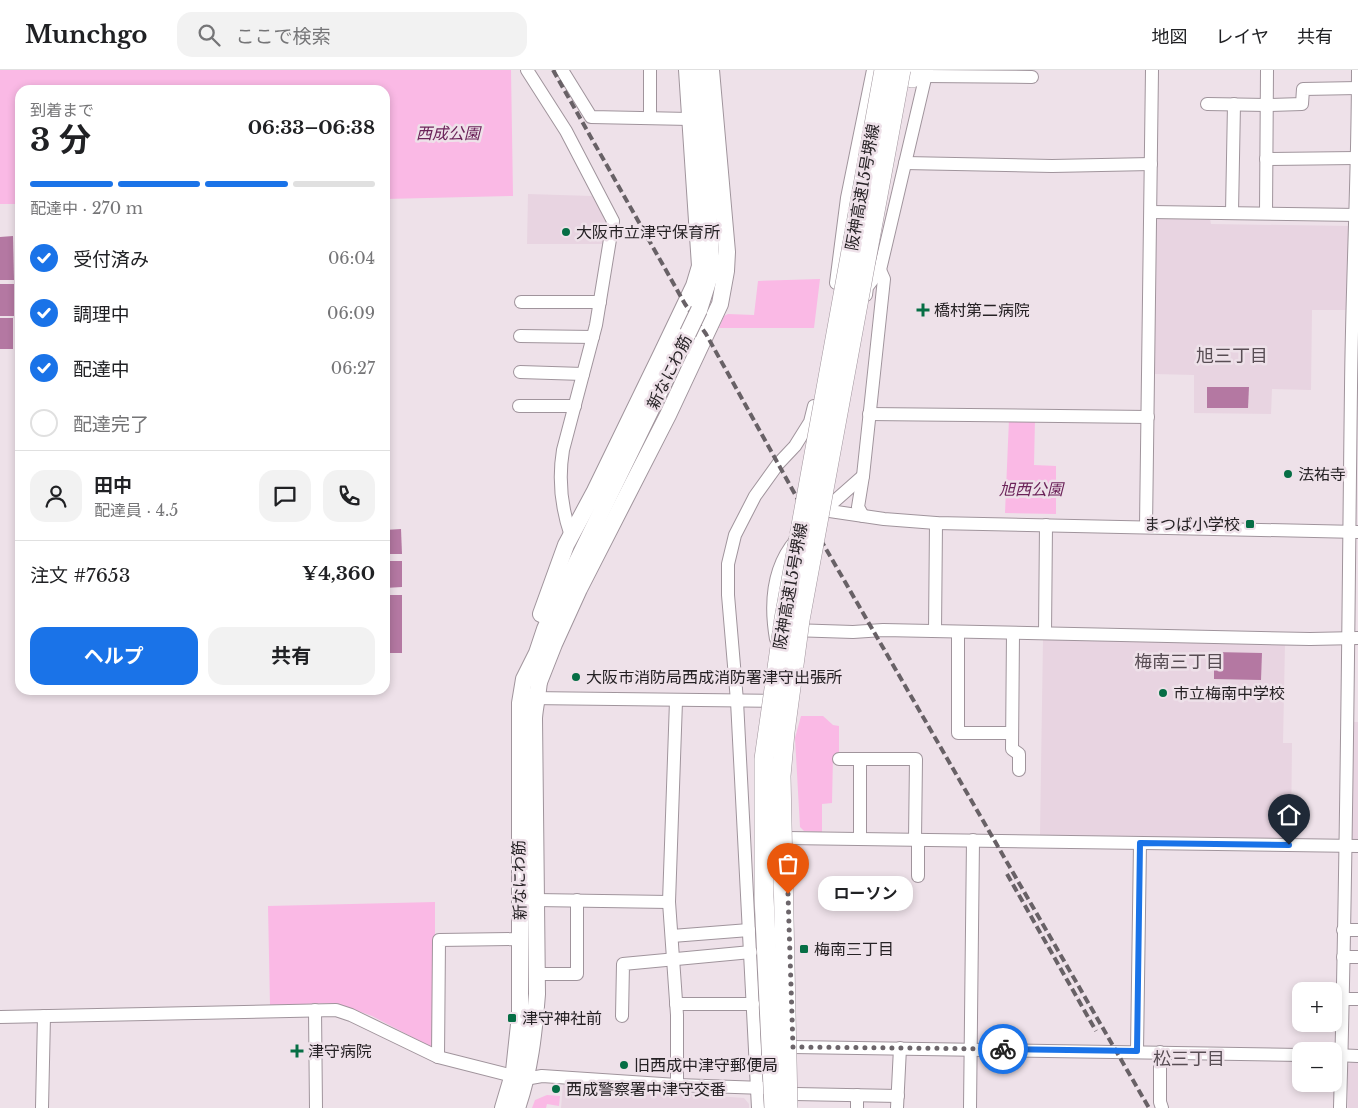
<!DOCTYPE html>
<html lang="ja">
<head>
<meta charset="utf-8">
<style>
  :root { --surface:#fff; --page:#f2f2f2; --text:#202124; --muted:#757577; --line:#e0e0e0; --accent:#1a73e8 }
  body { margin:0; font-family:"Libre Baskerville","Noto Sans JP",serif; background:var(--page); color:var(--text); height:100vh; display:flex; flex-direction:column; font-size:19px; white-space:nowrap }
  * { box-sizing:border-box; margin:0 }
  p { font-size:16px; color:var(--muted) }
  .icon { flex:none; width:28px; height:28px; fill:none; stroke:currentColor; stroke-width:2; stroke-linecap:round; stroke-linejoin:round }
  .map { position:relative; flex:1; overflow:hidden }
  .side { position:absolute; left:15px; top:15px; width:375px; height:610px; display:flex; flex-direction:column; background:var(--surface); border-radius:15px; box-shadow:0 2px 8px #0003 }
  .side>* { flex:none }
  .buttons { position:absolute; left:1292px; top:912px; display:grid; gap:10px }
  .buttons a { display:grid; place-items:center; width:50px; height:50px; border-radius:10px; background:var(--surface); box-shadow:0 2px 8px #0003; font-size:25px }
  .pin { position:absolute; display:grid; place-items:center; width:42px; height:42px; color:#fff; margin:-51px -21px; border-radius:50% 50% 50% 0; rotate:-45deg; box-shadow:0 0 5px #0007 }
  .pin .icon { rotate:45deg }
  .courier { position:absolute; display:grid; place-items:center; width:50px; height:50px; margin:-25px; border:4px solid #1a73e8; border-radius:50%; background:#fff; color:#222; box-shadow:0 1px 6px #0007 }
  .bubble { position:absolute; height:35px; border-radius:15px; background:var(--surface); box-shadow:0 2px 8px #0003; font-size:16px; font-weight:700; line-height:35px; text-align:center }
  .overview em { font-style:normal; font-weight:700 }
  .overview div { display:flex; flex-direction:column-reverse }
  .overview { display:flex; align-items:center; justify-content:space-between; height:85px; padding:0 15px }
  h1 { font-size:32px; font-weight:700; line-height:38px }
  .bar { display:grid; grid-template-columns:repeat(4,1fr); gap:8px 5px; align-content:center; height:60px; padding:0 15px }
  .bar i { height:6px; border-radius:4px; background:var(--line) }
  .bar .selected { background:var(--accent) }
  .bar p { grid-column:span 4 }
  .line { display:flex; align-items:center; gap:12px; padding:0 15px; border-top:1px solid var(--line) }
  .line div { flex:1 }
  .round { display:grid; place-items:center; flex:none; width:52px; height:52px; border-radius:15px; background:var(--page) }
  ol { padding:0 15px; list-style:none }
  li { display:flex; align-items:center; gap:15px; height:55px }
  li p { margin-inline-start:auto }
  li .icon { padding:5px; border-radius:50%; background:var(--accent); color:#fff; stroke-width:4 }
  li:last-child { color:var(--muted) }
  li i { width:28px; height:28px; border:2px solid var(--line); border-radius:50% }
  .primary-button { display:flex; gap:10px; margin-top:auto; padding:10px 15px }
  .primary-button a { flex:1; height:58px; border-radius:15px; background:var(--accent); color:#fff; font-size:20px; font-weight:700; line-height:58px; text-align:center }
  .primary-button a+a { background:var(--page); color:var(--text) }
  header { display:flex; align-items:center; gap:30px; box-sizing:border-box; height:70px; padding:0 25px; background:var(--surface); border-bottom:1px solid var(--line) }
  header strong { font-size:24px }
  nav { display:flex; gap:28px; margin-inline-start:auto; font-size:18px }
  .search { width:350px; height:45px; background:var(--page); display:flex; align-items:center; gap:12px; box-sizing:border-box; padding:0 18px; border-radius:15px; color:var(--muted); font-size:19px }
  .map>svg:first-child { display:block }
  .built { fill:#e8d4e1 }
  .green { fill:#fab9e5 }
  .water { fill:#b478a2 }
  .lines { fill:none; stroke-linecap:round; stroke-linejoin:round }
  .minor-casing { stroke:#a0949c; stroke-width:14 }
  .major-casing { stroke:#a0949c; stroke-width:18 }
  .highway-casing { stroke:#a0949c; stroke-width:20 }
  .minor { stroke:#fff; stroke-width:12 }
  .major { stroke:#fff; stroke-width:16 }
  .highway { stroke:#fff; stroke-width:19 }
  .rail { stroke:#686166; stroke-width:4; stroke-dasharray:8 4; stroke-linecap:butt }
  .major-bridge-casing { stroke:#a0949c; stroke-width:18; stroke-linecap:butt }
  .highway-bridge-casing { stroke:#a0949c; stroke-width:20; stroke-linecap:butt }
  .major-bridge { stroke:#fff; stroke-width:16 }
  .highway-bridge { stroke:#fff; stroke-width:19 }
  .done { stroke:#6c656a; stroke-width:5; stroke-dasharray:0 9 }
  .route { stroke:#1a73e8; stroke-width:6 }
  .poi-dot { fill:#066e45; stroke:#eee1e9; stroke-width:2 }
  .labels { text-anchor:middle; stroke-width:5; stroke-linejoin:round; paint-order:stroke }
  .park-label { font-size:16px; font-style:italic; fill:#6b2359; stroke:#eee1e9 }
  .street-label { font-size:16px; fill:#262225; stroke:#eee1e9 }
  .poi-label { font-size:16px; fill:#262225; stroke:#eee1e9; text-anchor:start }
  .neighbourhood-label { font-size:18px; fill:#584d54; stroke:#eee1e9 }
</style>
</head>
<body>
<header>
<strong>Munchgo</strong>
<div class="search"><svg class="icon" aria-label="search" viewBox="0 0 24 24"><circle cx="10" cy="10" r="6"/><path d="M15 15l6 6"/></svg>ここで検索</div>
<nav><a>地図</a><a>レイヤ</a><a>共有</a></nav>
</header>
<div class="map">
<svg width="1358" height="1038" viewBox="0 0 1358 1038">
  <rect width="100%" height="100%" fill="#eee1e9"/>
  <g class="built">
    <path d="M 528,124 L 592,126 L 608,153 L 603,174 L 527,174 Z"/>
    <path d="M 1156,147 L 1210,148 L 1211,154 L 1349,156 L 1347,240 L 1312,240 L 1311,320 L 1272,319 L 1271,344 L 1194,343 L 1194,305 L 1154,304 Z"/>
    <path d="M 1043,569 L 1285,573 L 1283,673 L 1292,673 L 1291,770 L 1040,765 Z"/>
    <path d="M 1351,652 L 1358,652 L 1358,772 L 1350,769 Z"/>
    <path d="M 1353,990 L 1358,990 L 1358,1038 L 1348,1038 L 1348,995 Z"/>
    <path d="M 563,1015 L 744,1028 L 749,1034 L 749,1038 L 561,1038 Z"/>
  </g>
  <g class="green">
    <path d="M 0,0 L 511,0 L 513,126 L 385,129 L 385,20 L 20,20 L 20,134 L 0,134 Z"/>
    <path d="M 820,209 L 814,258 L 719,258 L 724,246 L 728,244 L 754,245 L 758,211 Z"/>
    <path d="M 1009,349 L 1035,349 L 1034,395 L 1056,396 L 1056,444 L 1005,443 Z"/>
    <path d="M 801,646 L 823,646 L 833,655 L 839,656 L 839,685 L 833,686 L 832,733 L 822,734 L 822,762 L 804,761 L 800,757 L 795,668 Z"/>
    <path d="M 435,832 L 435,979 L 372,946 L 336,933 L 270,935 L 268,836 Z"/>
    <path d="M 547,1025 L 560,1026 L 559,1036 L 547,1034 L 546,1038 L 532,1038 L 535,1030 Z"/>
  </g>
  <g class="water">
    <path d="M 13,166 L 14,210 L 0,210 L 0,167 Z"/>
    <path d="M 14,214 L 14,246 L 0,246 L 0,214 Z"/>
    <rect x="0" y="248" width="13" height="31"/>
    <path d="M 1207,317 L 1249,317 L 1248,338 L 1207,338 Z"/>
    <path d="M 401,459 L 402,484 L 385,484 L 385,460 Z"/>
    <path d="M 385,491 L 402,491 L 402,517 L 385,518 Z"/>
    <rect x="385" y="525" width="17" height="58"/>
    <path d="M 1214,582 L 1262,583 L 1261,610 L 1214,609 Z"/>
  </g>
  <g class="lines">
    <defs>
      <g id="minor">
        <path d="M 527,0 L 566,61 L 613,151 L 596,255 L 563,380 C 558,410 561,437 571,466"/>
        <path d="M 562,0 L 591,47 L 690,49"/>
        <path d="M 925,6 L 1032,7"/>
        <path d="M 1207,34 L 1267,35 L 1302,34 L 1303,19 L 1358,18"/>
        <path d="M 650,48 L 650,0"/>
        <path d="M 1266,89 L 1356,88"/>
        <path d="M 905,93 L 1052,96 L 1151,94"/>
        <path d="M 1151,142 L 1358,145"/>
        <path d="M 1232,142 L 1234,34"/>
        <path d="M 1266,143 L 1267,0"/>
        <path d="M 836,213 L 847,128 L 873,0"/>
        <path d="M 866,225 L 867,217 L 880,200 L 927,0"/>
        <path d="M 521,232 L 600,232"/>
        <path d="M 520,266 L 593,267"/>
        <path d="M 520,302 L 583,304"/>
        <path d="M 519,336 L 575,336"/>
        <path d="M 869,344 L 1148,347"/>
        <path d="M 823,440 L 884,449 L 936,453 L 1358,462"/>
        <path d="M 820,444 L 863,406"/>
        <path d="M 863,446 L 858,437 L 863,406 L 884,209 L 880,200"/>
        <path d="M 1146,457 L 1152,0"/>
        <path d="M 791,560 L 853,562 L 883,560 L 1310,569 L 1358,568"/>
        <path d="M 935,561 L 936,453"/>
        <path d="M 958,562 L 958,663 L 1012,663"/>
        <path d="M 1013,563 L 1012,679 L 1019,684 L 1019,700"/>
        <path d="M 1045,563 L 1046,455"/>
        <path d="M 776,569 C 770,534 772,498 796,470"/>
        <path d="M 529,628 L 779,631"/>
        <path d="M 676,631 L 669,832 L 677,945 L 677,1015"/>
        <path d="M 839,689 L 916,689 L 915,770"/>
        <path d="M 787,768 L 1358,776"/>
        <path d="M 860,768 L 860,689"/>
        <path d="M 918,770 L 918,806"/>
        <path d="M 536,830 L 669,832"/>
        <path d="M 1343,860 L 1358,860"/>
        <path d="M 672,866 L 749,860"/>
        <path d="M 1343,887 L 1358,887"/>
        <path d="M 537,904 L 577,904 L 577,830"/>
        <path d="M 1342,929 L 1358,929"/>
        <path d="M 676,934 L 753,934"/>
        <path d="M 315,940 L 316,1038"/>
        <path d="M 622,946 L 623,894 L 751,882"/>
        <path d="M 0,947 L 336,940 L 351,945 L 438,987 L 525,1009 L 542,1006 L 677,1015 L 766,1018"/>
        <path d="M 793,977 L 1301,985"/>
        <path d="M 1137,981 L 1140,773"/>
        <path d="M 1160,982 L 1160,1032 L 1162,1038"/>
        <path d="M 1334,985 L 1358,986"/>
        <path d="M 438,987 L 439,870 L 520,869"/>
        <path d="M 795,1024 L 898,1026"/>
        <path d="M 42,1038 L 44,946"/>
        <path d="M 758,1038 L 737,631 L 728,525 L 728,494 L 735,465 L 755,426 L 778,394 L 795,376 L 810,352 L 814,336"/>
        <path d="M 857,1038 L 857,1025"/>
        <path d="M 897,1038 L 900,978"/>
        <path d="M 970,1038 L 973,770"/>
        <path d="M 1340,1038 C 1347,798 1348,558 1351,318 C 1352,212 1358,106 1358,0"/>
      </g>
      <g id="major">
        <path d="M 699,0 L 711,186 L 711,202 L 699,240"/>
        <path d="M 541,544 L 566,475 L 595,421 L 662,283 L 694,216 L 700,196 L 687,0"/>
        <path d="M 539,612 L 554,574 L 579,519 L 668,345 L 720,234 L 726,201 L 727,182 L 711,0"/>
        <path d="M 503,1038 L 514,1001 L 520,945 L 520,633 L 524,609 L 537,583 L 545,559 L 555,537 L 688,263"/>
        <path d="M 517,1038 C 530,1001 534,962 537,924 L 534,648 C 535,633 540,618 539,603"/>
      </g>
      <path id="highway" d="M 912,8 L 914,0"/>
    </defs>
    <use href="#minor" class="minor-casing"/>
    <use href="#major" class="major-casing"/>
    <use href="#highway" class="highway-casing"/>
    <use href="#minor" class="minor"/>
    <use href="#major" class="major"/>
    <use href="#highway" class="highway"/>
    <g class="rail">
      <path d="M 553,0 L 685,234 L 706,264 L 811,453 L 1149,1038"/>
      <path d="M 1007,804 L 1096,961"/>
    </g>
    <defs>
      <path id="major-bridge" d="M 688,263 L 699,240"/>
      <g id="highway-bridge">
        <path d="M 774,1038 L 764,827 L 764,689 L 784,549 L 884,0"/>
        <path d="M 788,1038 L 781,706 L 785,662 L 800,550 L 901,0"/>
      </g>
    </defs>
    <use href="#major-bridge" class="major-bridge-casing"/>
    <use href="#highway-bridge" class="highway-bridge-casing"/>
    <use href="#major-bridge" class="major-bridge"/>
    <use href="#highway-bridge" class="highway-bridge"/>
  </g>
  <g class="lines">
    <path class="done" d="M 788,824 L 793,977 L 1003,979"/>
    <path class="route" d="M 1003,979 L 1137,981 L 1140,773 L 1289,775"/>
  </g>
  <g class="poi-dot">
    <circle cx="566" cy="162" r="5"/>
    <path d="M920.5 232.5h5v5h5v5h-5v5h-5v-5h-5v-5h5z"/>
    <circle cx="1288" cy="404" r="5"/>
    <rect x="1245" y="449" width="10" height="10" rx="2.5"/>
    <circle cx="576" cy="607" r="5"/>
    <circle cx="1163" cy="623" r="5"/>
    <rect x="799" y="874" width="10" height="10" rx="2.5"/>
    <rect x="507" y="943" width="10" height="10" rx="2.5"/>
    <path d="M294.5 973.5h5v5h5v5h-5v5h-5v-5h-5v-5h5z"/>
    <circle cx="624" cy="995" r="5"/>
    <circle cx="556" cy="1019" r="5"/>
  </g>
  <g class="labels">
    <g class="park-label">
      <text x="448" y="69">西成公園</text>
      <text x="1031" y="425">旭西公園</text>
    </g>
    <g class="street-label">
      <text transform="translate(862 117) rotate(-80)" y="6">阪神高速15号堺線</text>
      <text transform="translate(669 302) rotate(-64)" y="6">新なにわ筋</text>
      <text transform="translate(790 516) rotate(-80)" y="6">阪神高速15号堺線</text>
      <text transform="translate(519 810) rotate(-91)" y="6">新なにわ筋</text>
    </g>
    <g class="poi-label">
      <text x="576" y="168">大阪市立津守保育所</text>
      <text x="934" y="246">橋村第二病院</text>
      <text x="1298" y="410">法祐寺</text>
      <text x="1240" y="460" text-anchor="end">まつば小学校</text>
      <text x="586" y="613">大阪市消防局西成消防署津守出張所</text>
      <text x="1173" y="629">市立梅南中学校</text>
      <text x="814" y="885">梅南三丁目</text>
      <text x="522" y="954">津守神社前</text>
      <text x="308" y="987">津守病院</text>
      <text x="634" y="1001">旧西成中津守郵便局</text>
      <text x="566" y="1025">西成警察署中津守交番</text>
    </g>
    <g class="neighbourhood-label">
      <text x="1232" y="292">旭三丁目</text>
      <text x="1179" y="598">梅南三丁目</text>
      <text x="1189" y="995">松三丁目</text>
    </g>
  </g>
</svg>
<div class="buttons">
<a>+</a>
<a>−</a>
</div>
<div class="pin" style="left:788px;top:824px;background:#ea580c"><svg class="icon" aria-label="bag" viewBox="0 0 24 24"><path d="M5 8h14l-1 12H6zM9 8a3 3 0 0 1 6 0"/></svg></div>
<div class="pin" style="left:1289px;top:775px;background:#1f2937"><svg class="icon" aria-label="home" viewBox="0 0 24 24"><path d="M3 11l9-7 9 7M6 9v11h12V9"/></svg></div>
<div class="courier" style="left:1003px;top:979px"><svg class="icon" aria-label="bike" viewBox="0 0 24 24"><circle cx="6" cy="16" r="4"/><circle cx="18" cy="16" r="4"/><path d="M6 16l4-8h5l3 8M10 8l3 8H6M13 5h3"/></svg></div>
<div class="bubble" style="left:818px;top:806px;width:95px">ローソン</div>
<section class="side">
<div class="overview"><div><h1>3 分</h1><p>到着まで</p></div><em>06:33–06:38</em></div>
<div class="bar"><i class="selected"></i><i class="selected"></i><i class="selected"></i><i></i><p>配達中 · 270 m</p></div>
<ol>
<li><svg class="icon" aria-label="check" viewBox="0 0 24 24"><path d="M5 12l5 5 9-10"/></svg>受付済み<p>06:04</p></li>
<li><svg class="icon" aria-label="check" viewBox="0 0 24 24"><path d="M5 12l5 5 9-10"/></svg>調理中<p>06:09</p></li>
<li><svg class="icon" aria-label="check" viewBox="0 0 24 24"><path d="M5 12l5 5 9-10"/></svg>配達中<p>06:27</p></li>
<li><i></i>配達完了</li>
</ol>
<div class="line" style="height:90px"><a class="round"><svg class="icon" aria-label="person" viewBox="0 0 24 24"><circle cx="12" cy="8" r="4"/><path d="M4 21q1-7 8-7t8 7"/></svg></a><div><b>田中</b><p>配達員 · 4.5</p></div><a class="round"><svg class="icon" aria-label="chat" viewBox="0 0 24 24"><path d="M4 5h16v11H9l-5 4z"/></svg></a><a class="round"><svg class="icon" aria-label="phone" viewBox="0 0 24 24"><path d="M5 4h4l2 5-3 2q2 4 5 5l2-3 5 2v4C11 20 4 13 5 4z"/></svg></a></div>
<div class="line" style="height:65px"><div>注文 #7653</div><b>¥4,360</b></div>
<div class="primary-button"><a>ヘルプ</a><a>共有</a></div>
</section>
</div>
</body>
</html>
